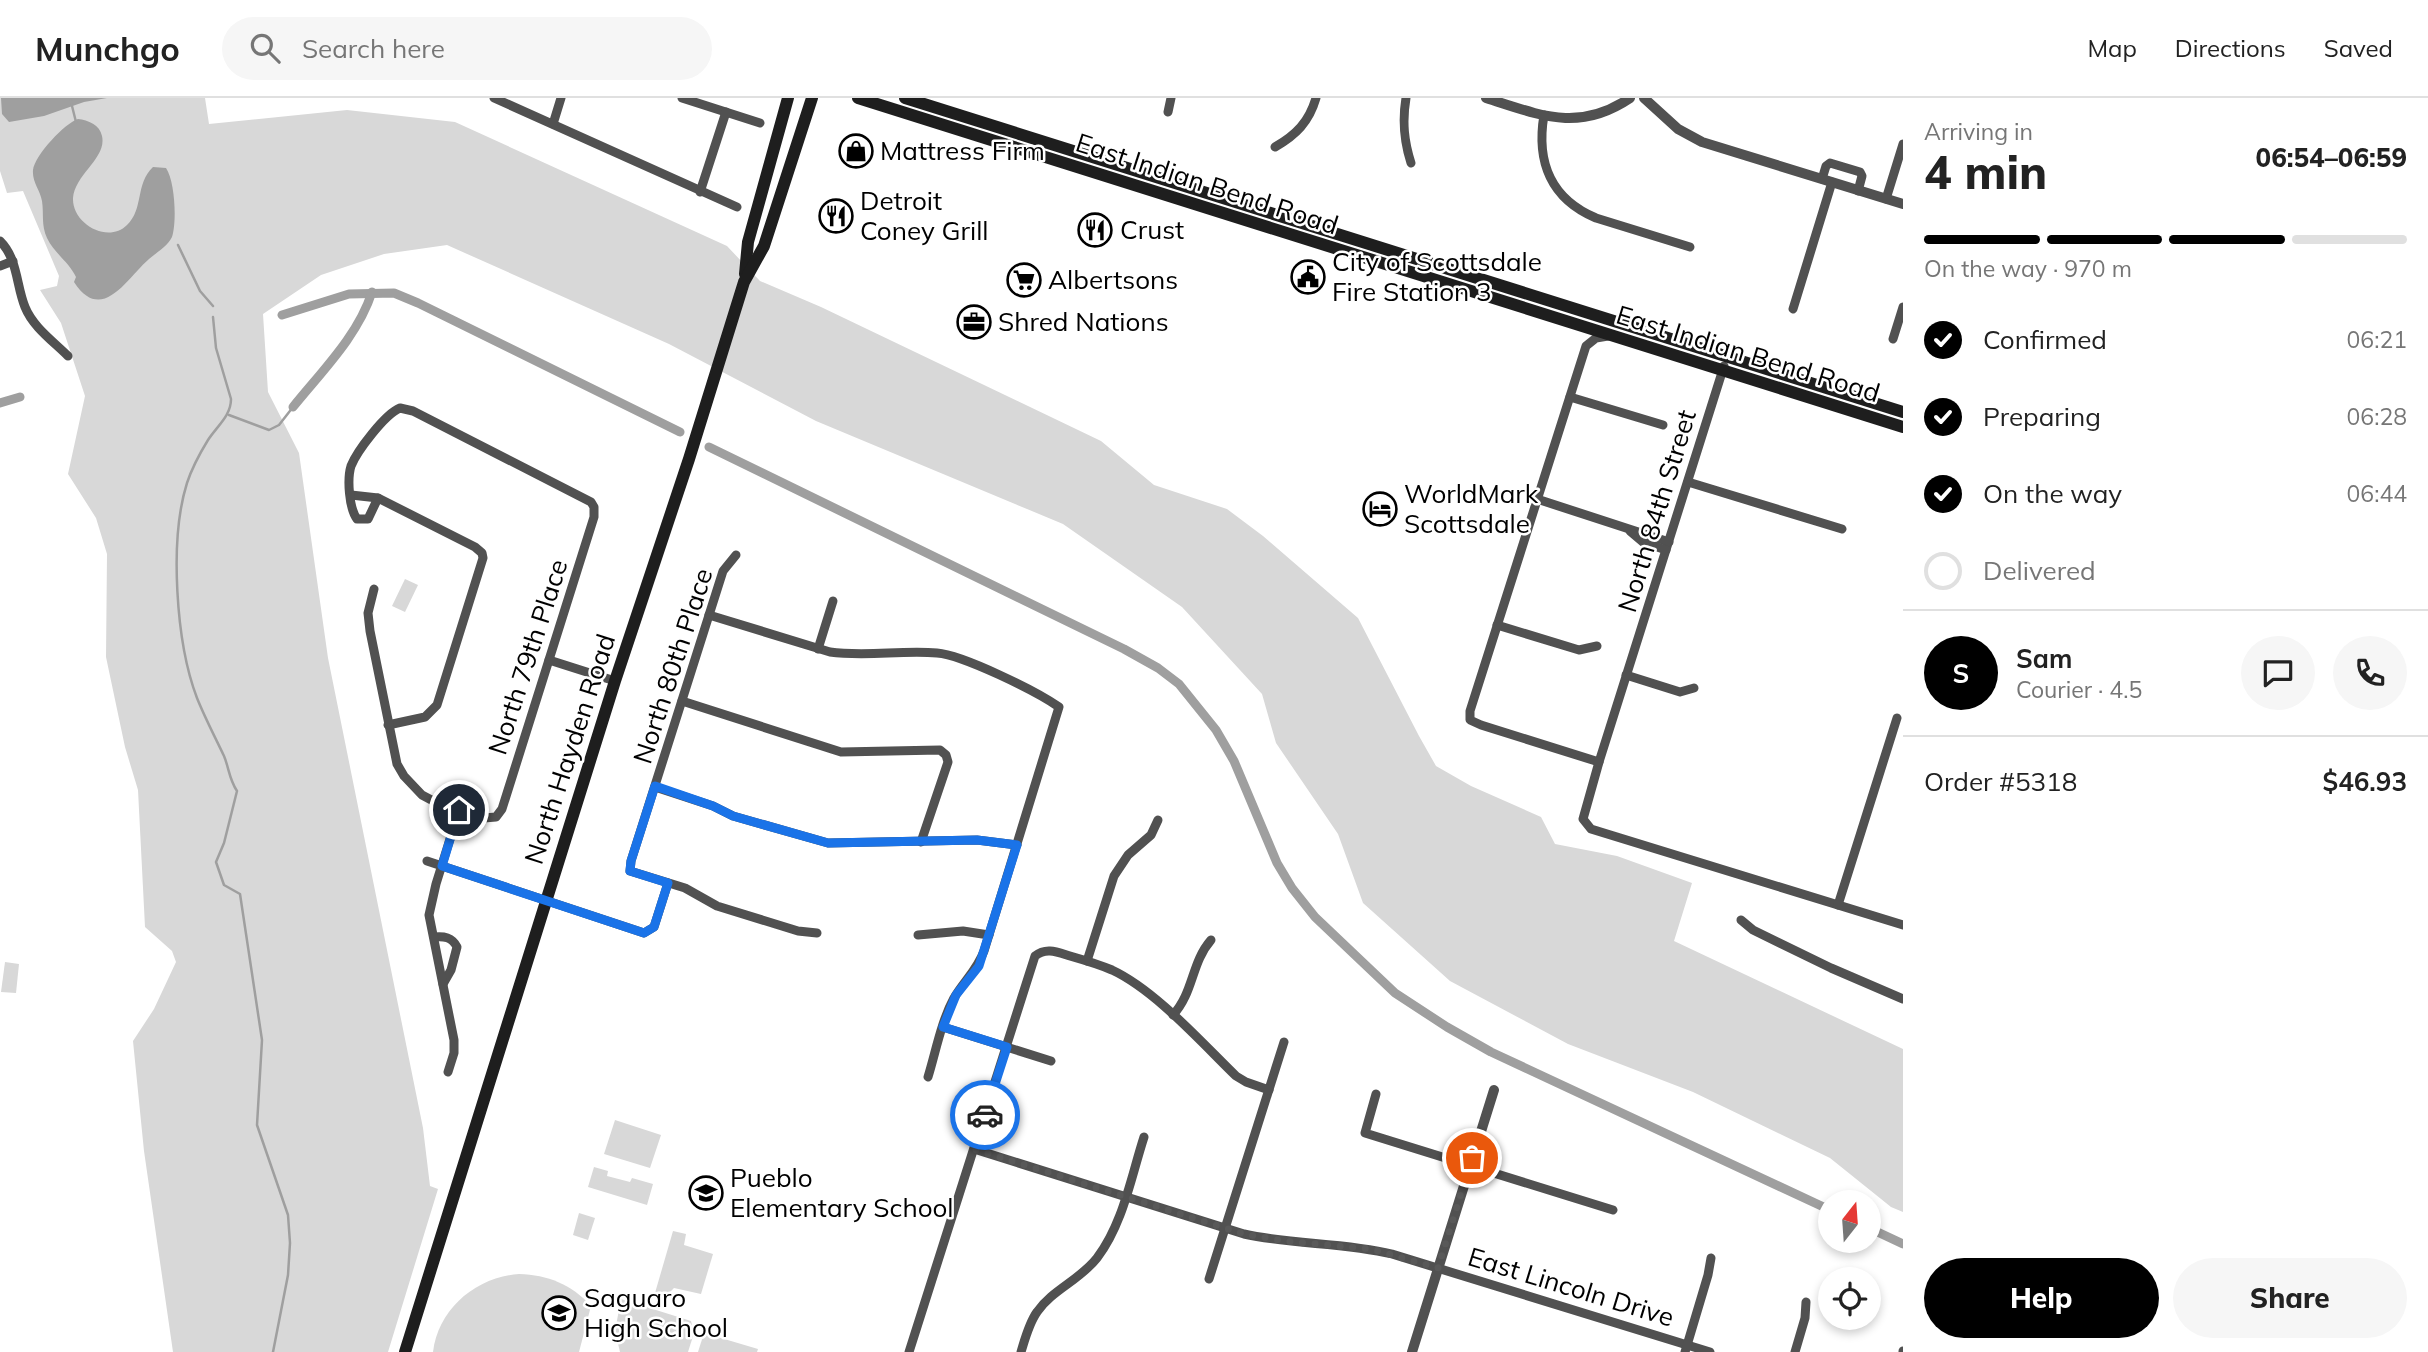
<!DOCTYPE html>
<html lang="en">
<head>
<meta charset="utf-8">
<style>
  :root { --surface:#fff; --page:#f6f6f6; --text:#222; --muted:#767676; --line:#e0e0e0; --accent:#000 }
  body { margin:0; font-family:Mulish,sans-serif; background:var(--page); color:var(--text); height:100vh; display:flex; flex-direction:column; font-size:26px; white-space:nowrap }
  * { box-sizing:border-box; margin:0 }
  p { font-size:23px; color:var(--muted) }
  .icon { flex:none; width:38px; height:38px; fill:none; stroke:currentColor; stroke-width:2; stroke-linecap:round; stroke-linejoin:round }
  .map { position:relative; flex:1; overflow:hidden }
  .drawer { display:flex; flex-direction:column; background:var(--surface); width:525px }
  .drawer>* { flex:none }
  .needle { width:46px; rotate:17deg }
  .tools { position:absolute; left:1818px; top:1092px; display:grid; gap:14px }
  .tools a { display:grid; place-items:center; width:63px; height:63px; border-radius:50%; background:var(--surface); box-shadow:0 4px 10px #0003; font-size:35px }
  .pin { position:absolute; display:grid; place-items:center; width:60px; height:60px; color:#fff; margin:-30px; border:4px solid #fff; border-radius:50%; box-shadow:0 2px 7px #0007 }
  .courier { position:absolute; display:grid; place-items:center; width:70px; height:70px; margin:-35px; border:5px solid #1a73e8; border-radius:50%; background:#fff; color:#222; box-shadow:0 2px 9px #0007 }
  .summary em { font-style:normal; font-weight:800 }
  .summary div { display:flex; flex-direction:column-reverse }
  .summary { display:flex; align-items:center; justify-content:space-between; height:119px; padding:0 21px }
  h1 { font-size:46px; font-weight:800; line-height:52px }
  .bar { display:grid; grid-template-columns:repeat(4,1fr); gap:10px 7px; align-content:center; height:84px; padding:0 21px }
  .bar i { height:9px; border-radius:5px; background:var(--line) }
  .bar .selected { background:var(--accent) }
  .bar p { grid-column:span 4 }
  .line { display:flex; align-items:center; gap:18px; padding:0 21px; border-top:2px solid var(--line) }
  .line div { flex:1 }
  .round { display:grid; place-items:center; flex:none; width:74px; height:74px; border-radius:37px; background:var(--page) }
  ol { padding:0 21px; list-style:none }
  li { display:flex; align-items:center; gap:21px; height:77px }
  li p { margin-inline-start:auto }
  li .icon { padding:7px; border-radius:50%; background:var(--accent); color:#fff; stroke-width:4 }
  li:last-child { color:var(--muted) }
  li i { width:38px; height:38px; border:4px solid var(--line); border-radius:50% }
  .button { display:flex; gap:14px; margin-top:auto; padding:14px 21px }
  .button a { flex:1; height:80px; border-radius:42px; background:var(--accent); color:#fff; font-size:28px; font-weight:800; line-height:80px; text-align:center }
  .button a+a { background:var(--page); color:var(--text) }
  header { display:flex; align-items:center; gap:42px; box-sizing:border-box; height:98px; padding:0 35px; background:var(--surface); border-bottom:2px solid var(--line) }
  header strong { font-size:33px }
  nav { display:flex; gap:38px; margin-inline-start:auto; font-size:24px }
  .search { width:490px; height:63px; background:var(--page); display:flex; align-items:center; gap:18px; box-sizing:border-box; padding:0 24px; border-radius:38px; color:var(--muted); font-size:26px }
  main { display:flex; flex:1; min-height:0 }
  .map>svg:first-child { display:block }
  .green { fill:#d8d8d8 }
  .water { fill:#9f9f9f }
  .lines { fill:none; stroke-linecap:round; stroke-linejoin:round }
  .stream { stroke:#9f9f9f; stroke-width:2.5 }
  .canal { stroke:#9f9f9f; stroke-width:9 }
  .minor { stroke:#515151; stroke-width:9 }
  .tertiary { stroke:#515151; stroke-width:10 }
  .secondary { stroke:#1e1e1e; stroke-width:12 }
  .done { stroke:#595959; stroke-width:7; stroke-dasharray:0 12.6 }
  .route { stroke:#1a73e8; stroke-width:9 }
  .labels { text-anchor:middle; stroke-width:5; stroke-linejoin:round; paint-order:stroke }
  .poi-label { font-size:26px; fill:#000; stroke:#fff; text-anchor:start }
  .street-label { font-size:26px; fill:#000; stroke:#fff }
</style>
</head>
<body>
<header>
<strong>Munchgo</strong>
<div class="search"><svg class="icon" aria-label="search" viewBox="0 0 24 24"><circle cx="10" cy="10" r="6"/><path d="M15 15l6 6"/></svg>Search here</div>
<nav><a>Map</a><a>Directions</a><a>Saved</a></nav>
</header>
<main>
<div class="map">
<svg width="1903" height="1254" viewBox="0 0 1903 1254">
  <rect width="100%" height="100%" fill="#fff"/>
  <g class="green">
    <path d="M 0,0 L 205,0 L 209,26 L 347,12 L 455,24 L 727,148 L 760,183 L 821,209 L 1101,343 L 1154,387 L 1227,411 L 1263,438 L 1358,520 L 1419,638 L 1436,668 L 1471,688 L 1541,719 L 1555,746 L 1617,758 L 1692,785 L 1674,843 L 1903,951 L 1903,1114 L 1891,1109 L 1830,1060 L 1693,994 L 1568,946 L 1450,883 L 1363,805 L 1338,736 L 1276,645 L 1262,596 L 1182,509 L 1063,426 L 816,323 L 669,246 L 447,147 L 384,156 L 321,177 L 263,216 L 268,294 L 299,355 L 328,560 L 423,1030 L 430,1088 L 438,1091 L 388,1254 L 173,1254 L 144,1053 L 133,943 L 154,911 L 176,864 L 172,853 L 145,829 L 138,692 L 125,649 L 106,559 L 107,456 L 96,420 L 68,376 L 85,298 L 61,225 L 40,192 L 57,188 L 59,178 L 23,93 L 7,95 L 0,73 Z"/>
    <path d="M 405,481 L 418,487 L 405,514 L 392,508 Z"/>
    <path d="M 5,864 L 19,866 L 16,895 L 1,894 Z"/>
    <path d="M 615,1022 L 661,1037 L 650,1070 L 604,1056 Z"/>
    <path d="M 594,1069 L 608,1073 L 607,1078 L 630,1084 L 632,1080 L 653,1086 L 647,1107 L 588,1089 Z"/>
    <path d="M 579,1115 L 595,1120 L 588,1142 L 573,1137 Z"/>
    <path d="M 673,1133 L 686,1136 L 684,1147 L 713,1156 L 701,1196 L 674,1190 L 667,1197 L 655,1195 Z"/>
    <path d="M 519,1176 C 548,1177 571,1186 591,1208 L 579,1254 L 433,1254 C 438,1211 476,1179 519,1176 Z"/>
    <path d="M 621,1201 L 691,1223 L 694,1235 L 688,1254 L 620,1254 L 615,1233 Z"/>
    <path d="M 704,1235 L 758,1251 L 757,1254 L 698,1254 Z"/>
  </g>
  <g class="water">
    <path d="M 1,0 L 107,0 L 84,4 L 44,18 L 9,24 L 2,16 Z"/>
    <path d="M 78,21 C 88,22 100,27 102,38 C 107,60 75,76 73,100 C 72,126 108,146 127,127 C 144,111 135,86 153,69 L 166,70 C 175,83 177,124 172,139 C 167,149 157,154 149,161 C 127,180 102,227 74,184 L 76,179 C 69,164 54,155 47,140 C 41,127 44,116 42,103 C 40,92 32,84 33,72 C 35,57 65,25 78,21 Z"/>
  </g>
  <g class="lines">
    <g class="stream">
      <path d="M 70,0 L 76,24"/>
      <path d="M 178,147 L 200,193 L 213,208"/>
      <path d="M 213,219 L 216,250 L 231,301 C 231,318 217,328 208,342 C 200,355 192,370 187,385 C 169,442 176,545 197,600 C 205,620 215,639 224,658 C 229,670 229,681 237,693 L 224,745 L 216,764 L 224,787 L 240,796 L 262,942 L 257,1027 L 288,1117 L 290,1145 L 288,1177 L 273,1254"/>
      <path d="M 229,317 L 269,332 L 279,327 L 293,309"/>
    </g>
    <g class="canal">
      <path d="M 282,217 L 349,196 L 394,195 L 418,205 L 680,334"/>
      <path d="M 0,305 L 20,299"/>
      <path d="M 293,309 C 321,274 358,238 372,194"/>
      <path d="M 709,349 L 1124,551 L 1158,570 L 1179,586 L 1216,632 L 1234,663 L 1277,765 L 1292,790 L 1315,819 L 1395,895 L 1447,929 L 1491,954 L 1830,1112"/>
      <path d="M 1869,1130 L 1903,1146"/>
    </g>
    <g class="minor">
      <path d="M 494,0 L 737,109"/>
      <path d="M 682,0 L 760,25"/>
      <path d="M 1406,0 C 1402,24 1404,43 1411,65"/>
      <path d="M 1168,14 L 1171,0"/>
      <path d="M 1544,17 C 1536,64 1551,101 1596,120 L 1690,149"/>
      <path d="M 553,26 L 561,0"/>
      <path d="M 1275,49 C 1296,37 1309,24 1316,0"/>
      <path d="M 1822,81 L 1826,68 L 1830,65 L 1860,74 L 1862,78 L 1858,93"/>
      <path d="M 700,94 L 726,14"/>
      <path d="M 1886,101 L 1903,46"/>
      <path d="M 0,143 C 18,161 16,187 25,209 C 33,229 53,243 68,258"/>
      <path d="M 0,168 L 13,163"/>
      <path d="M 1793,211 L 1832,84"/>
      <path d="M 1893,241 L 1903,209"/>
      <path d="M 1724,268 L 1599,664 L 1583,721 L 1591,731 L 1903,827"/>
      <path d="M 1570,299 L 1663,327"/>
      <path d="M 1688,384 L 1842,431"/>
      <path d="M 351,397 L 378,400 L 475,449 L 482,455 L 483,460 L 437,607 L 425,619 L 388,627"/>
      <path d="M 1537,401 L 1669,444"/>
      <path d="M 1630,433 L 1643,444 L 1666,452"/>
      <path d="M 736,457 L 723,473 L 631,763 L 630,773 L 685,790 L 717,808 L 798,833 L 817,835"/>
      <path d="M 374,491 L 368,515 L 370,533 L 397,666 L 404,678 L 422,697 L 437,705 L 484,720 L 496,719 L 502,711 L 594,419 L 594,409 L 591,404 L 413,313 L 400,310 C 385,316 357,353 351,368 C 347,381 349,410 357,421 L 368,421 L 378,400"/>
      <path d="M 709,517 L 830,554 C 865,559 901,552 937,555 C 963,557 1036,593 1059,609 L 984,853 C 977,872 964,883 954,900 C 941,924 936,953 928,979"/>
      <path d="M 1497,527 L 1579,552 L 1597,548"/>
      <path d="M 818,551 L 833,503"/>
      <path d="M 549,562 L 615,583"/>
      <path d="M 1626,577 L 1680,594 L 1694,590"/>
      <path d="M 682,603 L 841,654 L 940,652 L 946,657 L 948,664 L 921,744"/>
      <path d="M 1599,664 L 1481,627 L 1470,622 L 1470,613 L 1586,248 L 1596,240 L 1608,238"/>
      <path d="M 655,689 L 713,708 L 733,718 L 828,745 L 977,742 L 1017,747"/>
      <path d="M 427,763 L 644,835 L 654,829 L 668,785"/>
      <path d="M 1838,807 L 1897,620"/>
      <path d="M 1741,822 L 1753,832 L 1831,870 L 1903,901"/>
      <path d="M 918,837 L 963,833 L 989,837"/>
      <path d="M 434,839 C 444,838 452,839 457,849 L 451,872 L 443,886"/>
      <path d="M 1087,863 L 1114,778 L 1128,757 L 1151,737 L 1158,722"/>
      <path d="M 1173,917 C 1194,894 1191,865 1211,842"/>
      <path d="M 943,929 L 1051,963"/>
      <path d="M 448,974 L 454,955 L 454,942 L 429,817 L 436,786 L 459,712"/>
      <path d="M 1376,996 L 1365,1035 L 1613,1112"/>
      <path d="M 974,1051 L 1244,1136 C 1293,1147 1343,1144 1392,1156 L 1710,1254"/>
      <path d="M 1209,1181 L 1284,944"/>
      <path d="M 909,1254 L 1035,858 C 1046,849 1057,854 1070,858 C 1084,862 1098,866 1112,872 C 1155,892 1201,944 1236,978 L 1246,984 L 1269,992"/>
      <path d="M 1021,1254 C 1025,1241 1029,1225 1037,1214 C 1052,1192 1080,1182 1097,1160 C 1123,1126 1131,1079 1144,1039"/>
      <path d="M 1685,1254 L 1708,1177 L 1711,1160"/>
      <path d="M 1795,1254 L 1805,1220 L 1806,1204"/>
      <path d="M 1903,1254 L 1903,1253"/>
    </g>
    <g class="tertiary">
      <path d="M 1486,0 C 1540,17 1578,35 1630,0"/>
      <path d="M 1644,0 L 1678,31 L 1702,44 L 1903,106"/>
      <path d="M 1412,1254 L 1494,992"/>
    </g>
    <g class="secondary">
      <path d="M 858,0 L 1903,329"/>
      <path d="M 905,0 L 1903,314"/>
      <path d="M 745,176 L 748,144 L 788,0"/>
      <path d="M 405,1254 L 615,583 L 689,361 L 744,184 L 764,148 L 812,0"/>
    </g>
  </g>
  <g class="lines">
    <path class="done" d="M 985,1017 L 974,1051 L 1244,1136 L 1285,1143 L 1371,1151 L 1438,1170 L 1472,1060"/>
    <path class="route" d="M 459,712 L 442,768 L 644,835 L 654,829 L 668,785 L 630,773 L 631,763 L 655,688 L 713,708 L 733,718 L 828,745 L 977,742 L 1017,747 L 979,868 L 956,897 L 943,929 L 1007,949 L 985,1017"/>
  </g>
  <defs>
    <symbol id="shop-ring" viewBox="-11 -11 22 22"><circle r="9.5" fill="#fff" stroke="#000" stroke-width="1.5"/><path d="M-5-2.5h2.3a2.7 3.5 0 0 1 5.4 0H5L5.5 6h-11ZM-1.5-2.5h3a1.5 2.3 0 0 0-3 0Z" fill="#000"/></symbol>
    <symbol id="restaurant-ring" viewBox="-11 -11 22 22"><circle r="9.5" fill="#fff" stroke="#000" stroke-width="1.5"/><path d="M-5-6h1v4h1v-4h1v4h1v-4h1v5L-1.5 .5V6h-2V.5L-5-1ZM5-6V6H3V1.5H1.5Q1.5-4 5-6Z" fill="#000"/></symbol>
    <symbol id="civic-ring" viewBox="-11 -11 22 22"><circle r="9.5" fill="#fff" stroke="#000" stroke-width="1.5"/><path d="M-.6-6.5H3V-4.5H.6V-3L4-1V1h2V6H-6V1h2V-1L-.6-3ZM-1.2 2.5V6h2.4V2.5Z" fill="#000"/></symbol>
    <symbol id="supermarket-ring" viewBox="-11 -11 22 22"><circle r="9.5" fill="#fff" stroke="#000" stroke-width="1.5"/><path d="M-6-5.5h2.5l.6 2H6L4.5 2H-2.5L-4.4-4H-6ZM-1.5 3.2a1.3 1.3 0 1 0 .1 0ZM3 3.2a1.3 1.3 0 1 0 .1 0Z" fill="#000"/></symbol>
    <symbol id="office-ring" viewBox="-11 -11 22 22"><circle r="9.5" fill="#fff" stroke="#000" stroke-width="1.5"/><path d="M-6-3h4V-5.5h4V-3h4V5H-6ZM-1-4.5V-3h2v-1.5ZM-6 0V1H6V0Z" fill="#000"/></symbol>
    <symbol id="hotel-ring" viewBox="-11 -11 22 22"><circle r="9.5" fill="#fff" stroke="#000" stroke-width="1.5"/><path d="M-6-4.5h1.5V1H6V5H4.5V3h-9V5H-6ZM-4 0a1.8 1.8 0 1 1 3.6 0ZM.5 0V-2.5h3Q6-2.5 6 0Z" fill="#000"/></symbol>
    <symbol id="school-ring" viewBox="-11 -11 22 22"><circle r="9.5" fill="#fff" stroke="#000" stroke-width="1.5"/><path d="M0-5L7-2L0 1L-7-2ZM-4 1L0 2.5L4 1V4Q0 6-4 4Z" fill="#000"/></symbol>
  </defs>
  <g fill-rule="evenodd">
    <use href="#shop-ring" x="837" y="34" width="38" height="38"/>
    <use href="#restaurant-ring" x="817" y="99" width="38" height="38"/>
    <use href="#restaurant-ring" x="1076" y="113" width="38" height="38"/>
    <use href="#civic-ring" x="1289" y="160" width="38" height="38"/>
    <use href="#supermarket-ring" x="1005" y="163" width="38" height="38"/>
    <use href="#office-ring" x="955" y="205" width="38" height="38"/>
    <use href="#hotel-ring" x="1361" y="392" width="38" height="38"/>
    <use href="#school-ring" x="687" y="1076" width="38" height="38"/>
    <use href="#school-ring" x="540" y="1196" width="38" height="38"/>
  </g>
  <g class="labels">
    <g class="poi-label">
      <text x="880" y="62">Mattress Firm</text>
      <text x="860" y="112">Detroit<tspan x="860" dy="30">Coney Grill</tspan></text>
      <text x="1120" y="141">Crust</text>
      <text x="1332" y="173">City of Scottsdale<tspan x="1332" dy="30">Fire Station 3</tspan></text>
      <text x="1048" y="191">Albertsons</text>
      <text x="998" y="233">Shred Nations</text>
      <text x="1404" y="405">WorldMark<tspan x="1404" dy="30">Scottsdale</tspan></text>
      <text x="730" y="1089">Pueblo<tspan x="730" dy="30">Elementary School</tspan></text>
      <text x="584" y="1209">Saguaro<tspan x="584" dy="30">High School</tspan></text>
    </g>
    <g class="street-label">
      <text transform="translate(1207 86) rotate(18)" y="9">East Indian Bend Road</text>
      <text transform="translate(1748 256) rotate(17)" y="9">East Indian Bend Road</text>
      <text transform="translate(1657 413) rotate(-73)" y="9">North 84th Street</text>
      <text transform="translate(528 559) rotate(-72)" y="9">North 79th Place</text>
      <text transform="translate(673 568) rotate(-72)" y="9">North 80th Place</text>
      <text transform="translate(570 651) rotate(-72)" y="9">North Hayden Road</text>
      <text transform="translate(1571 1189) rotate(17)" y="9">East Lincoln Drive</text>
    </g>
  </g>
</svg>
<div class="tools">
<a><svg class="needle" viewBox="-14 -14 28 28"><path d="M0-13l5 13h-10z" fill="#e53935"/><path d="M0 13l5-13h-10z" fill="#767676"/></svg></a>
<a><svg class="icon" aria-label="locate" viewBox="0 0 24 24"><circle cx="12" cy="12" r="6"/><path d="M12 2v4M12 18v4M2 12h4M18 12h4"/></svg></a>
</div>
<div class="pin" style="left:1472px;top:1060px;background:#ea580c"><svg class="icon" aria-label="bag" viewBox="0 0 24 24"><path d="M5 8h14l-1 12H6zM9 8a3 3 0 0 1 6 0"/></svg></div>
<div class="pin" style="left:459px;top:712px;background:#1f2937"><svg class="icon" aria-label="home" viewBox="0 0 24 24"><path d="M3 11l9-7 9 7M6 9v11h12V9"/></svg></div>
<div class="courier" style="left:985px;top:1017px"><svg class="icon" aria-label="car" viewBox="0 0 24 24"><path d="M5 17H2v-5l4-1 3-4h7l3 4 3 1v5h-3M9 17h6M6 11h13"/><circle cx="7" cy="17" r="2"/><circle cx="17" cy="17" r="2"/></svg></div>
</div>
<section class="drawer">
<div class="summary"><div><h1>4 min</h1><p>Arriving in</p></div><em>06:54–06:59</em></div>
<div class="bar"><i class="selected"></i><i class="selected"></i><i class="selected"></i><i></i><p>On the way · 970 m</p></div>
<ol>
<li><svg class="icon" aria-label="check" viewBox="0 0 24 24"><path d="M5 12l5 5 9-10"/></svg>Confirmed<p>06:21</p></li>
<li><svg class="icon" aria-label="check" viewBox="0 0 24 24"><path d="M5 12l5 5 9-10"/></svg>Preparing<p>06:28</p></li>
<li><svg class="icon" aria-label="check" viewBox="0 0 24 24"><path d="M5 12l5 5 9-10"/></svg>On the way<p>06:44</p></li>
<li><i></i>Delivered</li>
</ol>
<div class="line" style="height:126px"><b class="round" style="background:var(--accent);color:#fff">S</b><div><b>Sam</b><p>Courier · 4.5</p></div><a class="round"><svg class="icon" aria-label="chat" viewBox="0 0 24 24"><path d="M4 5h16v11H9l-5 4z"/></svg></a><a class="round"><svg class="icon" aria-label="phone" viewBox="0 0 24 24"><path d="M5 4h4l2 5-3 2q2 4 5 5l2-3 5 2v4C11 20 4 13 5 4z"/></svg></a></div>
<div class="line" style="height:91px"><div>Order #5318</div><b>$46.93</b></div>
<div class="button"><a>Help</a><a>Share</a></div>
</section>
</main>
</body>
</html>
